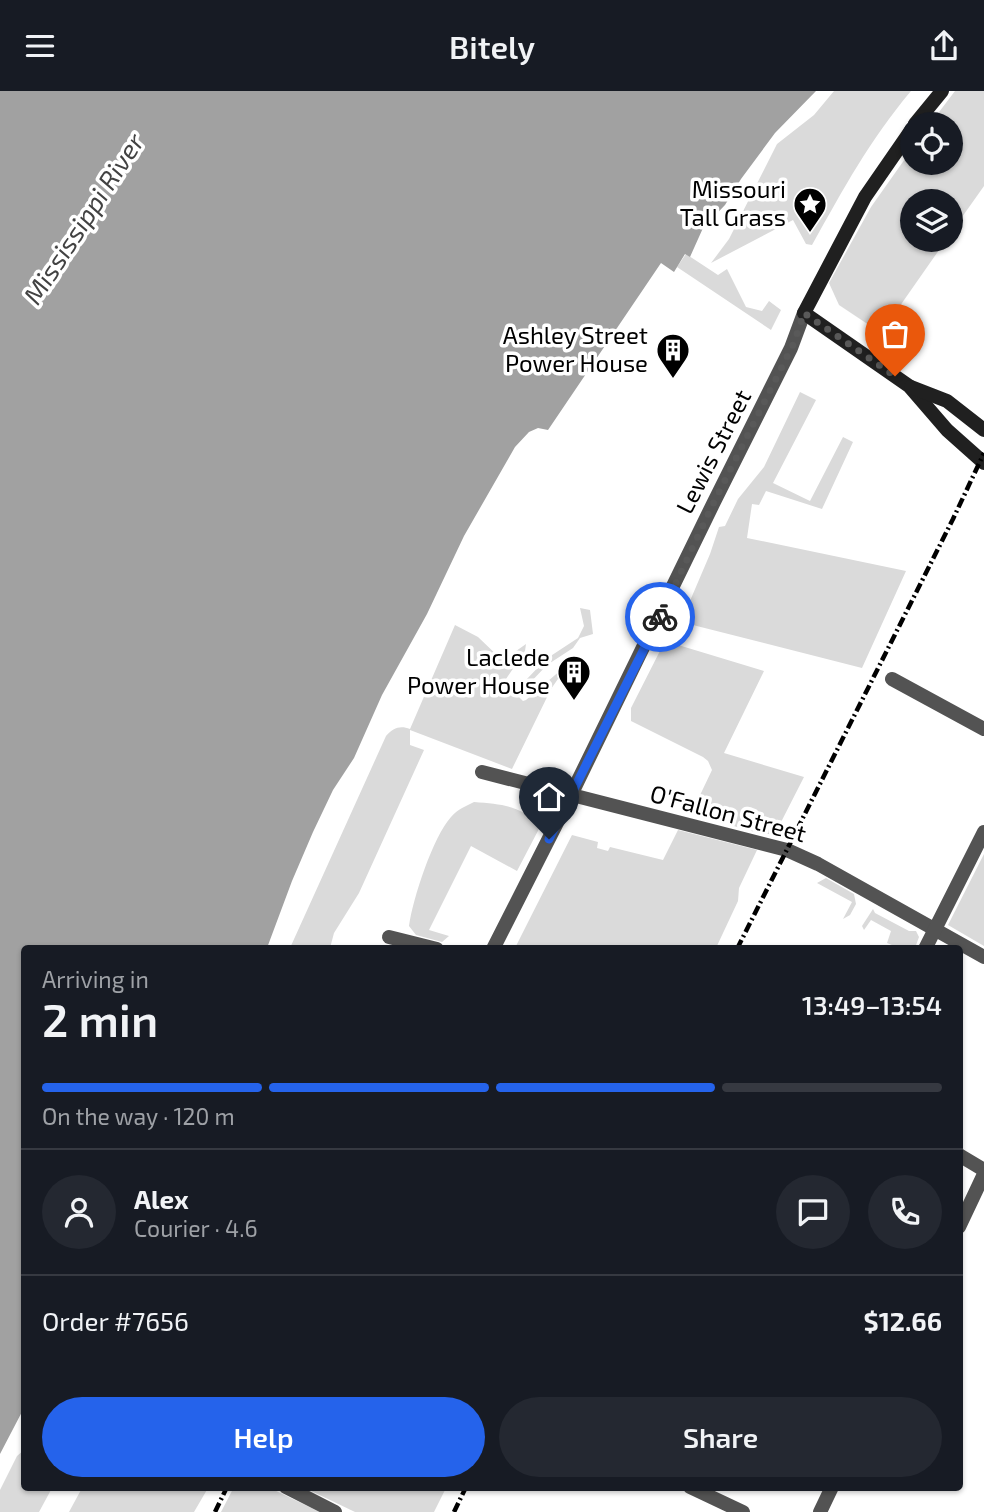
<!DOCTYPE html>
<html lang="en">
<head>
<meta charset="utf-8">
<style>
  :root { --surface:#171b24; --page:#242831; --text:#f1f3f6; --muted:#9ea1a6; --line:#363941; --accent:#2563eb }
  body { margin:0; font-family:"Exo 2",sans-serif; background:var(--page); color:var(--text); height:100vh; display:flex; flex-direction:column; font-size:26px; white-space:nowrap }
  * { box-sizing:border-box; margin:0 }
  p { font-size:23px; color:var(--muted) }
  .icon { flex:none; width:38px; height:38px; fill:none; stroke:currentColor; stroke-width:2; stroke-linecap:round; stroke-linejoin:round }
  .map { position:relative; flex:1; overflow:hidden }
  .panel { position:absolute; left:21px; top:854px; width:942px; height:546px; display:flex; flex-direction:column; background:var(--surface); border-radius:7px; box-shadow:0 2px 5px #0004 }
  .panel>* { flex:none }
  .buttons { position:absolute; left:900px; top:21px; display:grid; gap:14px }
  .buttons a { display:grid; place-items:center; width:63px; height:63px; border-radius:50%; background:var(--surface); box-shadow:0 2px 5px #0004; font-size:35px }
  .pin { position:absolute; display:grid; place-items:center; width:60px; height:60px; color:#fff; margin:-72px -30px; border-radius:50% 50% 50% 0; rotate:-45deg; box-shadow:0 0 7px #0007 }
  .pin .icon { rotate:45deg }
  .courier { position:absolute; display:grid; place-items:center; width:70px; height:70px; margin:-35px; border:5px solid #2563eb; border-radius:50%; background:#fff; color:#222; box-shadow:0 2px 9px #0007 }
  .overview em { font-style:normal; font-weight:600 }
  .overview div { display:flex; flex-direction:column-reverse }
  .overview { display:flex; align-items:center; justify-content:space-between; height:119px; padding:0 21px }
  h1 { font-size:46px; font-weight:600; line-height:52px }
  .bar { display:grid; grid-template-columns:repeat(4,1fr); gap:10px 7px; align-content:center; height:84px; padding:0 21px }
  .bar i { height:9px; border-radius:5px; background:var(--line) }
  .bar .active { background:var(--accent) }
  .bar p { grid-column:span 4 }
  .line { display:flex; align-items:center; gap:18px; padding:0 21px; border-top:2px solid var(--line) }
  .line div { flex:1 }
  .round { display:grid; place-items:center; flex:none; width:74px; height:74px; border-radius:37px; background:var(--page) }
  .cta { display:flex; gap:14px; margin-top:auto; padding:14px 21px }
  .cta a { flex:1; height:80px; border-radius:42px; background:var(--accent); color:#fff; font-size:28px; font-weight:600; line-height:80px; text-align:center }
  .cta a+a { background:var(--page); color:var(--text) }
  header { display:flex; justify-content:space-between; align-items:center; height:91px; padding:0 21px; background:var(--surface); font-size:32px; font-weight:600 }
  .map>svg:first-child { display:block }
  .green { fill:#dadada }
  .water { fill:#a1a1a1 }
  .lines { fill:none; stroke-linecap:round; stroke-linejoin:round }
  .street { stroke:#535353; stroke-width:14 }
  .secondary { stroke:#202020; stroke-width:14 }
  .rail { stroke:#000; stroke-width:4.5; stroke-dasharray:10 3.5 2 3.5; stroke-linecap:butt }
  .done { stroke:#595959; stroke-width:7; stroke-dasharray:0 12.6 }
  .route { stroke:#2563eb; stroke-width:9 }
  .labels { text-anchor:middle; stroke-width:7; stroke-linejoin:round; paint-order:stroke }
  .poi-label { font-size:24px; fill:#000; stroke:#fff; text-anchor:end }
  .street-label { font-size:24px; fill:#000; stroke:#fff }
  .water-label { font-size:26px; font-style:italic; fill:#424242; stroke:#fff }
</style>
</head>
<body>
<header><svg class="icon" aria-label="menu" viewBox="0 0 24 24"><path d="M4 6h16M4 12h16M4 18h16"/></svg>Bitely<svg class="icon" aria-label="share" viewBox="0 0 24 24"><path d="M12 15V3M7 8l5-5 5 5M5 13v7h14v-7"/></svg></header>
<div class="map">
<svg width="984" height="1421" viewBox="0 0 984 1421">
  <rect width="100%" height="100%" fill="#fff"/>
  <g class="green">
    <path d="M 834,0 L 911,0 C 869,50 844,97 812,154 L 806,153 L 793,129 L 711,172 L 729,148 L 777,53 L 814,24 Z"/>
    <path d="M 955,0 L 984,0 L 984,95 L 950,143 L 950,110 L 912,110 L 912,149 L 946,149 L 881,242 L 839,214 L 829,192 L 871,116 L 912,58 L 912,72 L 950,72 L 950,33 L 930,33 Z"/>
    <path d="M 686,163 L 718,184 L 727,178 L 746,216 L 762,220 L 769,210 L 781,219 L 771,239 L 677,176 Z"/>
    <path d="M 800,301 L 816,309 L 773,392 L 810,410 L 843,346 L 853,351 L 822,418 L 766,400 L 759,414 L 752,413 L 747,447 L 906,480 L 862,577 L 681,531 L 710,463 L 719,436 L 725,435 L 738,408 L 764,376 Z"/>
    <path d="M 580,517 L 590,519 L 593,543 L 580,547 L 573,557 L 547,574 L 527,595 L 514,601 L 523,610 L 526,609 L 569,572 L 551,598 L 512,678 L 410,639 L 410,654 L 424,659 L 359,802 L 334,842 L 330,857 L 290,857 L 386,645 C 393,637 400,634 410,638 L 455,534 L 478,546 L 501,568 L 509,565 L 526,553 L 525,560 L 506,588 L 508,596 L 512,597 L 526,589 L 546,568 L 578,547 L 584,535 Z"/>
    <path d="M 665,550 L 764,580 L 724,662 L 804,686 L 777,739 L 771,743 L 762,743 L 691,723 L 712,679 L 708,670 L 703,666 L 631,630 L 631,617 Z"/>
    <path d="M 474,711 C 503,713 519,715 541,734 L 517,780 L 471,755 L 429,839 L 449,845 L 442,851 L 416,844 L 409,835 C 413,807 433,746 451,726 C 458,718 466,715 474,711 Z"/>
    <path d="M 678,739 L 757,759 L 739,797 L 738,810 L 716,857 L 515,857 L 572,744 L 598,751 L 597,757 L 608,760 L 610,756 L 663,769 Z"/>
    <path d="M 984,763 L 984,855 L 948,834 Z"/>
    <path d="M 826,787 L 854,803 L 856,813 L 850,824 L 843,828 L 852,811 L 817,792 Z"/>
    <path d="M 873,818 L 875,822 L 909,840 L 916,840 L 919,846 L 915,857 L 899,857 L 887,852 L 891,840 L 871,829 L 864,839 L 862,835 Z"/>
    <path d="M 24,1359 L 24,1396 L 52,1397 L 39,1421 L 0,1421 L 0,1399 L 17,1365 Z"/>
    <path d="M 234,1396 L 270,1397 L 320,1421 L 221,1421 Z"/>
    <path d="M 82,1397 L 82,1396 L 208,1397 L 194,1421 L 69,1421 Z"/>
    <path d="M 305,1397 L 446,1397 L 434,1421 L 355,1421 Z"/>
  </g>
  <path class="water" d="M 0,0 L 816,0 L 775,42 L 741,88 L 725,114 L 703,137 L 690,166 L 685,163 L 674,181 L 661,172 L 548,339 L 538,337 L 529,341 L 515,356 L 464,445 L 427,523 L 382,604 L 354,667 L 333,699 L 313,741 L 292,790 L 267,857 L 24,858 L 24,1317 L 0,1363 Z"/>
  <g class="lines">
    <g class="street">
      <path d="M 892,588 L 984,638"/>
      <path d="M 482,681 L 787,759 L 818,773 L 984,866"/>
      <path d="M 389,846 L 437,858"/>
      <path d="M 493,858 L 571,704 L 713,413 L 791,257 L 804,222"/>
      <path d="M 925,858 L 984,741"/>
      <path d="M 959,1064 L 984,1079"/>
      <path d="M 959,1136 L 984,1083"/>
      <path d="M 286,1396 L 335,1421"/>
      <path d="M 690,1396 L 743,1421"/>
      <path d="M 820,1421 L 832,1396"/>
    </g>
    <g class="secondary">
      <path d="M 915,33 L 942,0"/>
      <path d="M 912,38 L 865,106 L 804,222 L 909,295 L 947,339 L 984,372"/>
      <path d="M 911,296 L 947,310 L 984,339"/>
    </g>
    <g class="rail">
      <path d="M 737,858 L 953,428 L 984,362"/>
      <path d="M 215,1421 L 227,1396"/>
      <path d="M 454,1421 L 466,1396"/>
    </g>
  </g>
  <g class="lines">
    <path class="done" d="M 660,526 L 713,413 L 794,252 L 804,222 L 895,285"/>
    <path class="route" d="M 549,748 L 660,526"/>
  </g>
  <defs>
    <symbol id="sight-pin" viewBox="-11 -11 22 30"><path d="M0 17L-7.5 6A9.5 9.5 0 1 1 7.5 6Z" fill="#000" stroke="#fff"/><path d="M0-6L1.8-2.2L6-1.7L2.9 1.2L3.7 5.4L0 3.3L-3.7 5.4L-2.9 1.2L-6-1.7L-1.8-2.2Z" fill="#fff"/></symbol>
    <symbol id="building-pin" viewBox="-11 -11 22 30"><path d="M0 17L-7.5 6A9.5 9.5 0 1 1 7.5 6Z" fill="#000" stroke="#fff"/><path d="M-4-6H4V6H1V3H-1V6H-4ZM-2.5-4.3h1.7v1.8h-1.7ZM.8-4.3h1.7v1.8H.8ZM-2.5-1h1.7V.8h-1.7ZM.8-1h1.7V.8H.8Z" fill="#fff"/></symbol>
  </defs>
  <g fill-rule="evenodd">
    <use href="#sight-pin" x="791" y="94" width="38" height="52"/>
    <use href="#building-pin" x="654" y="240" width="38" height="52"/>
    <use href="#building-pin" x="555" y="562" width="38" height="52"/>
  </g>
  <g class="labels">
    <g class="poi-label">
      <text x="786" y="107">Missouri<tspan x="786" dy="28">Tall Grass</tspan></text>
      <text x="648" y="253">Ashley Street<tspan x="648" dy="28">Power House</tspan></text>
      <text x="550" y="575">Laclede<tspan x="550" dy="28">Power House</tspan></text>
    </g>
    <g class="street-label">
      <text transform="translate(714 361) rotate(-63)" y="8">Lewis Street</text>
      <text transform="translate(728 723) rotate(15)" y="8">O'Fallon Street</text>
    </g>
    <g class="water-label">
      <text transform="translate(84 128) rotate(-57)" y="9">Mississippi River</text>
    </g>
  </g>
</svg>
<div class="buttons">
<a><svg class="icon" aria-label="locate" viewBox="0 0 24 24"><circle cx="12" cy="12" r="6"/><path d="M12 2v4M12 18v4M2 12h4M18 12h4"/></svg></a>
<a><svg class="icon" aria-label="layers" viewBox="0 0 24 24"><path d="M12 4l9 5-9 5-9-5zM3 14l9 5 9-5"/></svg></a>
</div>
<div class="pin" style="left:895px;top:285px;background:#ea580c"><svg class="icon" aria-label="bag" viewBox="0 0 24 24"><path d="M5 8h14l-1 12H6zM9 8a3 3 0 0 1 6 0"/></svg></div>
<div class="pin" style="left:549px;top:748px;background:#1f2937"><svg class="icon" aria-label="home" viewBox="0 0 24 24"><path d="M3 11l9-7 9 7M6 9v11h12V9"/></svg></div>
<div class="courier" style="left:660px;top:526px"><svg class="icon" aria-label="bike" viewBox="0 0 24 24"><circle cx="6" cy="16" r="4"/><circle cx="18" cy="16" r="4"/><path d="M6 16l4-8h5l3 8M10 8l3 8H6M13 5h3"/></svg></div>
<section class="panel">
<div class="overview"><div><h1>2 min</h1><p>Arriving in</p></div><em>13:49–13:54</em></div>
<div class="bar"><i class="active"></i><i class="active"></i><i class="active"></i><i></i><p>On the way · 120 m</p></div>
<div class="line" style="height:126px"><a class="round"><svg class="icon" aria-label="person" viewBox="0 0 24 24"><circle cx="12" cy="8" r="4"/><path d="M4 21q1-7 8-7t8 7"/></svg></a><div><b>Alex</b><p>Courier · 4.6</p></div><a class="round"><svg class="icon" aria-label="chat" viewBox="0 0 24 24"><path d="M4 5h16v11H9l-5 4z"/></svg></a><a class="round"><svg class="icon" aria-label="phone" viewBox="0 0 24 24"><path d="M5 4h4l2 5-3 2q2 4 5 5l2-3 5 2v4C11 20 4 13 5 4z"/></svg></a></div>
<div class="line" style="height:91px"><div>Order #7656</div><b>$12.66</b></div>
<div class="cta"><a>Help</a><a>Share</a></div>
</section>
</div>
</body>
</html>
